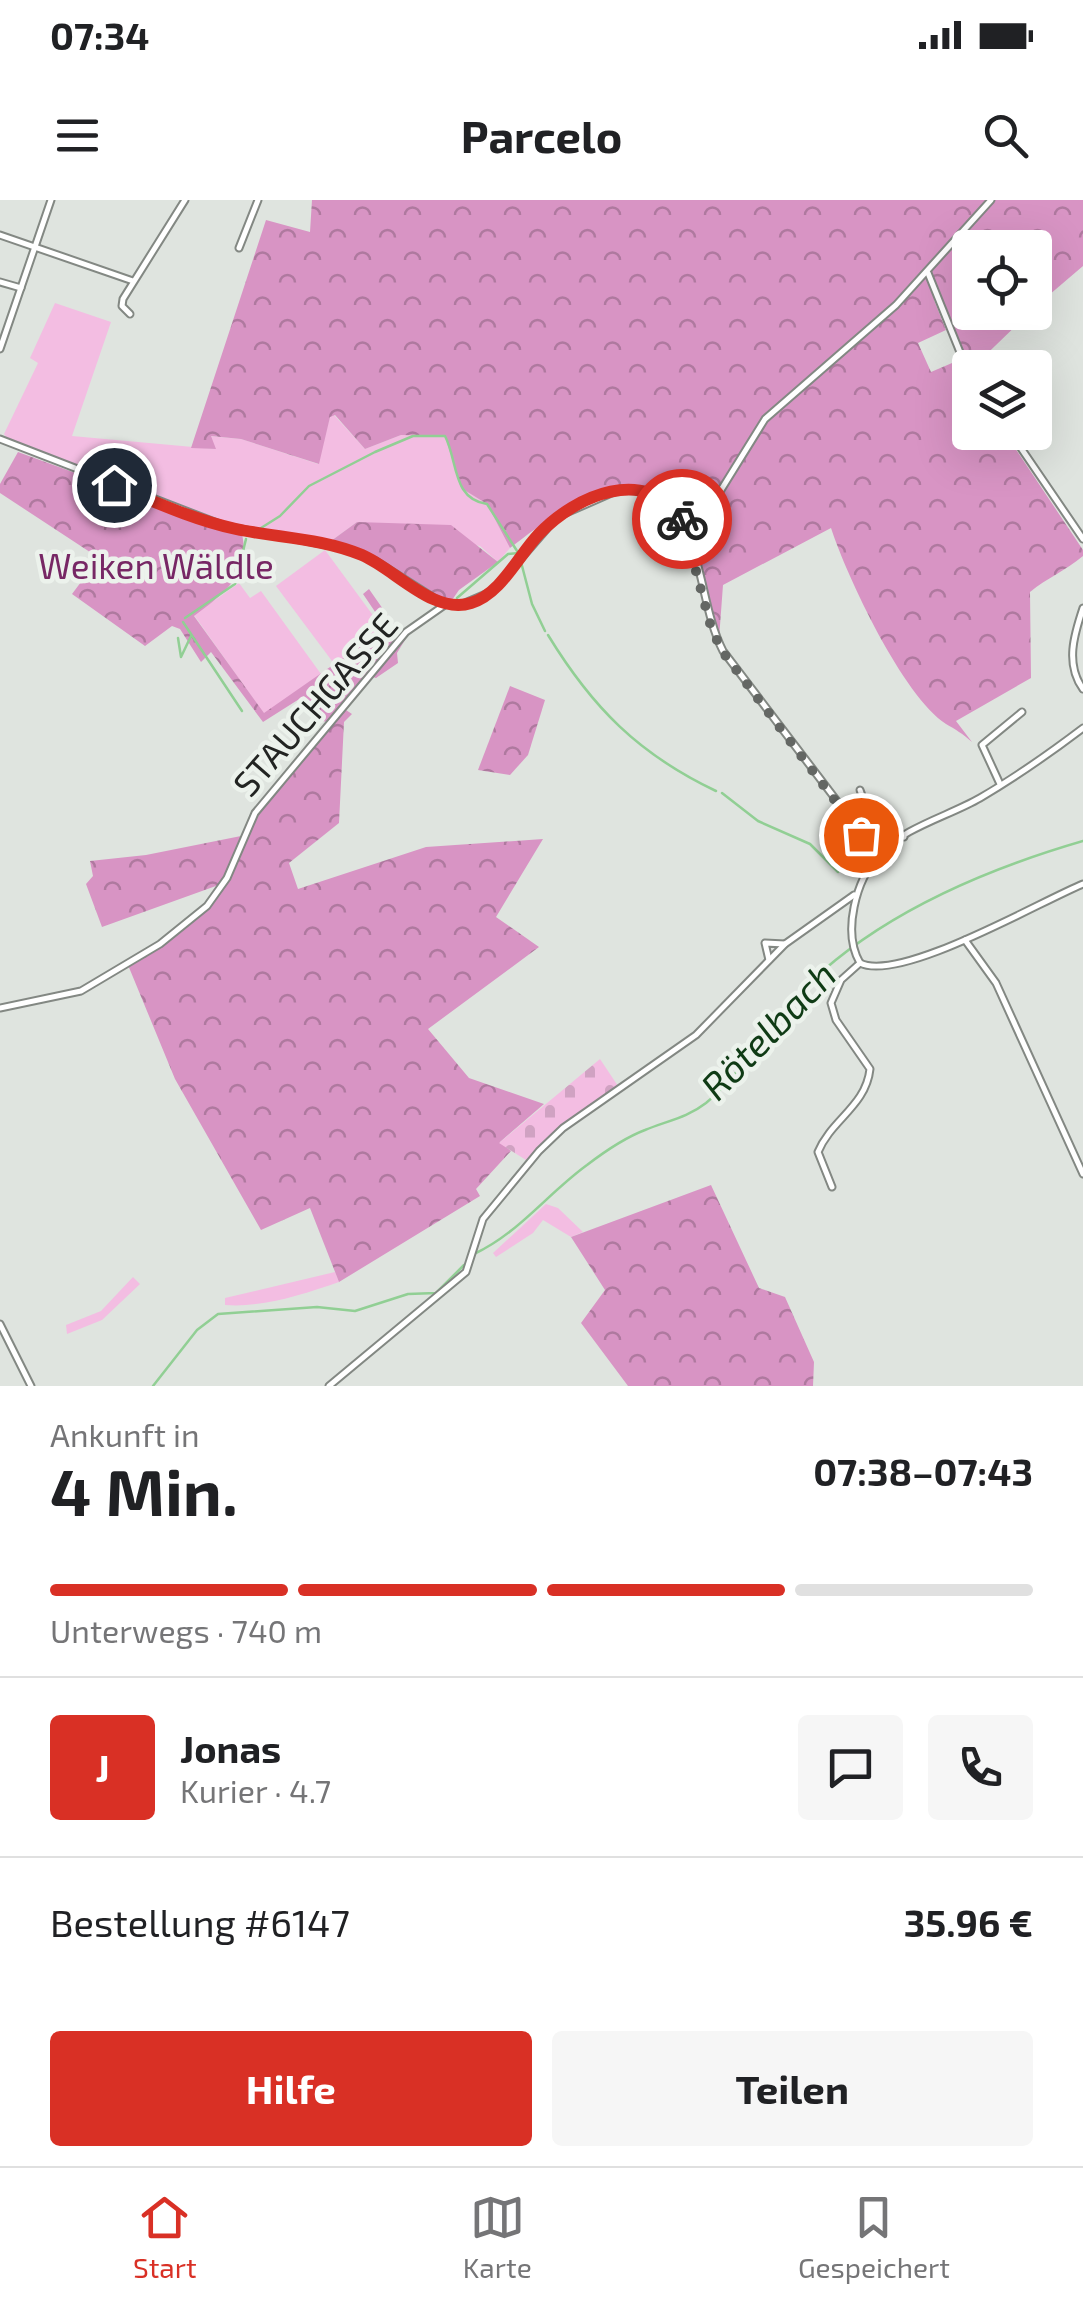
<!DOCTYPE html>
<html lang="de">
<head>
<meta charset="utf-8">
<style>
  :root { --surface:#fff; --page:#f6f6f6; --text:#202124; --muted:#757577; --line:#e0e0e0; --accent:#d93025 }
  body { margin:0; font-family:"Exo 2",sans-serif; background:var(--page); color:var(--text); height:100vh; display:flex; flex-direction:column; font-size:38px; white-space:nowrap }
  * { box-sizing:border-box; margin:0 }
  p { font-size:32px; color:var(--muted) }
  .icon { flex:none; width:55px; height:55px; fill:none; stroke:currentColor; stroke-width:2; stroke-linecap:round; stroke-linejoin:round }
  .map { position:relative; height:1186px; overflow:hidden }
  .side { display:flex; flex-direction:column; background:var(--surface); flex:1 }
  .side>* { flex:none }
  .controls { position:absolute; left:952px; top:30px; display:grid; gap:20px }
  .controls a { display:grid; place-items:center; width:100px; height:100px; border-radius:10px; background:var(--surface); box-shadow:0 10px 40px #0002; font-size:50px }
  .pin { position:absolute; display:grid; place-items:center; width:85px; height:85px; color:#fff; margin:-42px; border:5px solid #fff; border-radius:50%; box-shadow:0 2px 10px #0007 }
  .courier { position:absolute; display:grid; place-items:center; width:100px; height:100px; margin:-50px; border:8px solid #d93025; border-radius:50%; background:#fff; color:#222; box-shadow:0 2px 12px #0007 }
  .head em { font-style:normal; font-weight:700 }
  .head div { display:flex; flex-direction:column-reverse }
  .head { display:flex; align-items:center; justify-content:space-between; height:170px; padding:0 50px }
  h1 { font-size:65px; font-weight:700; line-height:75px }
  .bar { display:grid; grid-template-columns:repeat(4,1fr); gap:15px 10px; align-content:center; height:120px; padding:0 50px }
  .bar i { height:12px; border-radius:8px; background:var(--line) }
  .bar .active { background:var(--accent) }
  .bar p { grid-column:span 4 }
  .line { display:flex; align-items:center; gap:25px; padding:0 50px; border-top:2px solid var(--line) }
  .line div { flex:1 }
  .round { display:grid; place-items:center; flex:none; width:105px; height:105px; border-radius:10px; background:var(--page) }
  .primary-button { display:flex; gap:20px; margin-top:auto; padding:20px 50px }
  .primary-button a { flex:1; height:115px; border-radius:10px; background:var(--accent); color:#fff; font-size:40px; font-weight:700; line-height:115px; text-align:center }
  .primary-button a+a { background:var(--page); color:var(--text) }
  .status { display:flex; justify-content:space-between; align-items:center; height:70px; padding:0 50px; background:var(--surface); direction:ltr }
  .status svg { height:28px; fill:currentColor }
  header { display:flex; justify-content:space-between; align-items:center; height:130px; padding:0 50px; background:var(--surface); font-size:45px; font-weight:700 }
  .dock { display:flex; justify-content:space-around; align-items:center; height:140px; border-top:2px solid var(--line); background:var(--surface); font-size:28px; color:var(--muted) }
  .dock a { display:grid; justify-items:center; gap:5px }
  .dock .active { color:var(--accent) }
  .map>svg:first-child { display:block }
  .grass { fill:#f3bde2 }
  .forest { fill:url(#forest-crowns); fill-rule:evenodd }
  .cemetery { fill:url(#cemetery-stones) }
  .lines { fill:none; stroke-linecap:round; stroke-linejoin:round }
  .stream { stroke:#91cf94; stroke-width:2.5 }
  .minor-casing { stroke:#838883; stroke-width:9 }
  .minor { stroke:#fff; stroke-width:5 }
  .done { stroke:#646764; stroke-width:10; stroke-dasharray:0 18 }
  .route { stroke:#d93025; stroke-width:12 }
  .labels { text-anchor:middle; stroke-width:9; stroke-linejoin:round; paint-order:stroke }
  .park-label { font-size:35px; fill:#772765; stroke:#ecf2ec }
  .street-label { font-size:35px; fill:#222422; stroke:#ecf2ec }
  .water-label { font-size:38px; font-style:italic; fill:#0f3b15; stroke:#ecf2ec }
</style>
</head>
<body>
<div class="status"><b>07:34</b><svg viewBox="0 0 49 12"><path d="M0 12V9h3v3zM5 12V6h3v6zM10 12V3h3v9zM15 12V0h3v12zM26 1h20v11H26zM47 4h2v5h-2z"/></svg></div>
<header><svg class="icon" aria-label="menu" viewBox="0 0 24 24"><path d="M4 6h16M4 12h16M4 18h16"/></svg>Parcelo<svg class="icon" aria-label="search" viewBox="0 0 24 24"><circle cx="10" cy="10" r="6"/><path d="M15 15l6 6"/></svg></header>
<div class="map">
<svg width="1083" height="1186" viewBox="0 0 1083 1186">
  <defs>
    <pattern id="forest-crowns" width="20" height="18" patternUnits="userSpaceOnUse" patternTransform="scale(2.5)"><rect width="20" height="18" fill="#d894c4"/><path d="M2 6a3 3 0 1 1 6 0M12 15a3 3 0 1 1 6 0" fill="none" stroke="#af799f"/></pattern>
    <pattern id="cemetery-stones" width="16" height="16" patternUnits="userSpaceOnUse" patternTransform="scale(2.5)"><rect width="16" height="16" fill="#f3bde2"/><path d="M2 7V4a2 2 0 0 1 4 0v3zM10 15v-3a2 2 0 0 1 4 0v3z" fill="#d0a2c2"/></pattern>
  </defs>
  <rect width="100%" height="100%" fill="#dfe4df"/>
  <g class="grass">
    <path d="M 55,103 L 111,122 L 72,236 L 215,249 L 210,236 L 241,239 L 318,264 L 330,216 L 334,215 L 365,249 L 401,235 L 445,236 L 461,288 L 487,304 L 510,348 L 498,362 L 480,346 L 357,322 L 331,341 L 219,322 L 9,241 L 4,234 L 38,163 L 30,158 Z"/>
    <path d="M 325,350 L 383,429 L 335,465 L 276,386 Z"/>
    <path d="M 239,383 L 250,398 L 261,391 L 321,474 L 264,514 L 194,415 Z"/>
    <path d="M 546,1004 L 558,1008 L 583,1032 L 571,1037 L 543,1020 L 533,1033 L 496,1057 L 493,1053 Z"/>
    <path d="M 335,1072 L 339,1082 C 304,1094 263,1108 225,1105 L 225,1098 Z"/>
    <path d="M 133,1077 L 140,1084 L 102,1120 L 67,1134 L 66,1125 L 101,1111 Z"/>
  </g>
  <g class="forest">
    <path d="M 312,0 L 1083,0 L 1083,66 L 1035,107 L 1035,48 L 970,48 L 970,112 L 1029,113 L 965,175 L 970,184 L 970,232 L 1005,233 L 1083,350 L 1083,356 C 1065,371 1047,378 1030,392 L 1031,478 L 956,521 L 972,542 C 963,534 955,529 946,524 C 903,496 847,377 831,328 L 723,385 L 719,439 C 708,401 703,354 684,319 C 643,245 554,314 510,348 L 487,304 L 461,288 L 445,236 L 401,235 L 365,249 L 335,215 L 330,217 L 319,264 L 241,239 L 211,236 L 216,249 L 191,248 L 266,20 L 310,32 ZM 941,95 L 969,165 L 963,168 L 959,160 L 931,172 L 918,143 L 946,130 L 934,100 Z"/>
    <path d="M 18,252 L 242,334 C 251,375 223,394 194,416 L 264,513 L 386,428 L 363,394 L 369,389 L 392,422 L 408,435 L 397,453 L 398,463 L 376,478 L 367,475 L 343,508 L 352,514 L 344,522 L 339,623 L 289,663 L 298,689 L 426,647 L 543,639 L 496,717 L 539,747 L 428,829 L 469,878 L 544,904 L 500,942 L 511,951 L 476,989 L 480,996 L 339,1082 L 310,1008 L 261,1030 L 175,879 L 128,765 C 165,743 204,720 227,682 L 102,727 L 86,684 L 93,676 L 90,661 L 146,655 L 246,635 L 257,614 L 335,522 L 316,521 L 304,496 L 263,522 L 211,452 L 201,462 L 180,429 L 172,426 L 145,446 L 72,394 L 99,358 L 0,293 L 0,284 Z"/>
    <path d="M 357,322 L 451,325 L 498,362 L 459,390 L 450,403 L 377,360 L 331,341 Z"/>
    <path d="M 510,486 L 545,500 L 528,555 L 510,575 L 478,570 Z"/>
    <path d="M 711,985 L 759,1088 L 785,1097 L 814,1162 L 813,1186 L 628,1186 L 581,1123 L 605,1090 L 571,1037 Z"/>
  </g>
  <path class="cemetery" d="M 600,859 L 618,886 L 560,926 L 526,960 L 499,943 Z"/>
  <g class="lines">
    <g class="stream">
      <path d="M 261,328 L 280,316 L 309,286 L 375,252 L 413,236 L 445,236 C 458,261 452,299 487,304 L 519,354"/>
      <path d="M 521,362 L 532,404 L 545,431"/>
      <path d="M 457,398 L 508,354 L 519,353"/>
      <path d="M 185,418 L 235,384 L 246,339"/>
      <path d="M 183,422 L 242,511"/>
      <path d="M 548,435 C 592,507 638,554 716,591"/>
      <path d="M 178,438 L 181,457 L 191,436"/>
      <path d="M 722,593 L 758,621 L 810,644 L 838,672"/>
      <path d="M 474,1054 C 519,1033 547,994 587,965 C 604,952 624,938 645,930 C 666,921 687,918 706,903 C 736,878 755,846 779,816 C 853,725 973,673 1083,641"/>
      <path d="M 153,1186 L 197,1130 L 218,1114 L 317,1107 L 355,1111 L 408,1094 L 436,1093 L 464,1065"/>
    </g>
    <defs>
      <g id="minor">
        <path d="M 0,35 L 133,81"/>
        <path d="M 239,48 L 258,0"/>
        <path d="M 928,73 L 970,177"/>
        <path d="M 0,82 L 21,88"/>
        <path d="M 130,114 L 122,106 L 123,99 L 185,0"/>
        <path d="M 0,149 L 51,0"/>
        <path d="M 1010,232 L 1083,339"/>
        <path d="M 0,239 L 225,326 L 343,348 L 376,361 L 439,401 L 458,406 L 493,391 L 557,317 L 621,289 L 659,294 C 704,330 698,402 723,451 L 878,655"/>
        <path d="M 690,340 L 765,219 L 896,105 L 991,0"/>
        <path d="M 1083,408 C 1074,435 1065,464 1083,489"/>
        <path d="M 1000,584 L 982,545 L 1022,512"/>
        <path d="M 860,590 L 869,615"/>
        <path d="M 844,615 L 882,615 L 904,637"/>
        <path d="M 965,740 L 996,783 L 1083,974"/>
        <path d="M 769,760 L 765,743 L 785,744"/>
        <path d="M 860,763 C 842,732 856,680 879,655 C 904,627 949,616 980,598 C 1016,577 1050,553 1083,528"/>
        <path d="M 860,763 C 900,783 1039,702 1083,684"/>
        <path d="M 0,808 L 81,791 L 160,744 L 207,706 L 227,678 L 255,613 L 406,432 L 446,404"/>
        <path d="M 832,987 L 818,952 C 831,920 866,906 870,869 L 836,820 L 831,803 L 841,780 L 860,763"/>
        <path d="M 0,1124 L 31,1186"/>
        <path d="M 329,1186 L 466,1072 L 483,1019 L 539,951 L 563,928 L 696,835 L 785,744 L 854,695"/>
      </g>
    </defs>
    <use href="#minor" class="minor-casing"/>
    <use href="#minor" class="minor"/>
  </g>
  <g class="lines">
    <path class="done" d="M 682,319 L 711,427 L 722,451 L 861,635"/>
    <path class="route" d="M 114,285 C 153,301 194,320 236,329 C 279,338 321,338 362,355 C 395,369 433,415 471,403 C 501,394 518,356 539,334 C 576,295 646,265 682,319"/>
  </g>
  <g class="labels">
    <g class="park-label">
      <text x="156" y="379">Weiken Wäldle</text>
    </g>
    <g class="street-label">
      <text transform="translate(316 505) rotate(-49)" y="12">STAUCHGASSE</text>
    </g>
    <g class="water-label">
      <text transform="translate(769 831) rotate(-46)" y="13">Rötelbach</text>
    </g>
  </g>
</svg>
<div class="controls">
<a><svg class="icon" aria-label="locate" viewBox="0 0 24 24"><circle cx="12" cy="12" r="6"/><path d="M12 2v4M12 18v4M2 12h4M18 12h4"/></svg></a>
<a><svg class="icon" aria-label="layers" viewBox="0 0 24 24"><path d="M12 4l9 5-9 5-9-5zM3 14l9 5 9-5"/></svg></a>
</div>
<div class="pin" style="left:861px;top:635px;background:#ea580c"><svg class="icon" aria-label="bag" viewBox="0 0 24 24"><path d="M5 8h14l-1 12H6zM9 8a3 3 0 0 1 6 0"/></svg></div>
<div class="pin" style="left:114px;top:285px;background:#1f2937"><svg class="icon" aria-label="home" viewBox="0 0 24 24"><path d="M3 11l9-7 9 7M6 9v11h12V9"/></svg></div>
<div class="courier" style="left:682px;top:319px"><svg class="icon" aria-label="bike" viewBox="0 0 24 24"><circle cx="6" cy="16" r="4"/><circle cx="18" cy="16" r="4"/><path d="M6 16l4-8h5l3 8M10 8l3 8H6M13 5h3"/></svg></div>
</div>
<section class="side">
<div class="head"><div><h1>4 Min.</h1><p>Ankunft in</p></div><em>07:38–07:43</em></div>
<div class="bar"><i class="active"></i><i class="active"></i><i class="active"></i><i></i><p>Unterwegs · 740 m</p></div>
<div class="line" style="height:180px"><b class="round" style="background:var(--accent);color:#fff">J</b><div><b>Jonas</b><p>Kurier · 4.7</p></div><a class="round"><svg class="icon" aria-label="chat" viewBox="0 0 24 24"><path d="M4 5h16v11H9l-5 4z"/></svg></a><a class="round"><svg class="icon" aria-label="phone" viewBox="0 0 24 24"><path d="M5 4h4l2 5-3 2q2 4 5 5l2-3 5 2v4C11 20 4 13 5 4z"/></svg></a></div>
<div class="line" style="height:130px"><div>Bestellung #6147</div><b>35.96 €</b></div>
<div class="primary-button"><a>Hilfe</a><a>Teilen</a></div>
</section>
<nav class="dock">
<a class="active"><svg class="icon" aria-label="home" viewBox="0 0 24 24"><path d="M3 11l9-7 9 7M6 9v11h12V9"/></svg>Start</a>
<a><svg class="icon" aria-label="map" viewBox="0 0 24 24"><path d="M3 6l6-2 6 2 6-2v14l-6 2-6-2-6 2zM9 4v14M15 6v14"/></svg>Karte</a>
<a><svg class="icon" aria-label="saved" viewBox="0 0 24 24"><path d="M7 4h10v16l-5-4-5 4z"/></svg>Gespeichert</a>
</nav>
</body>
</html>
